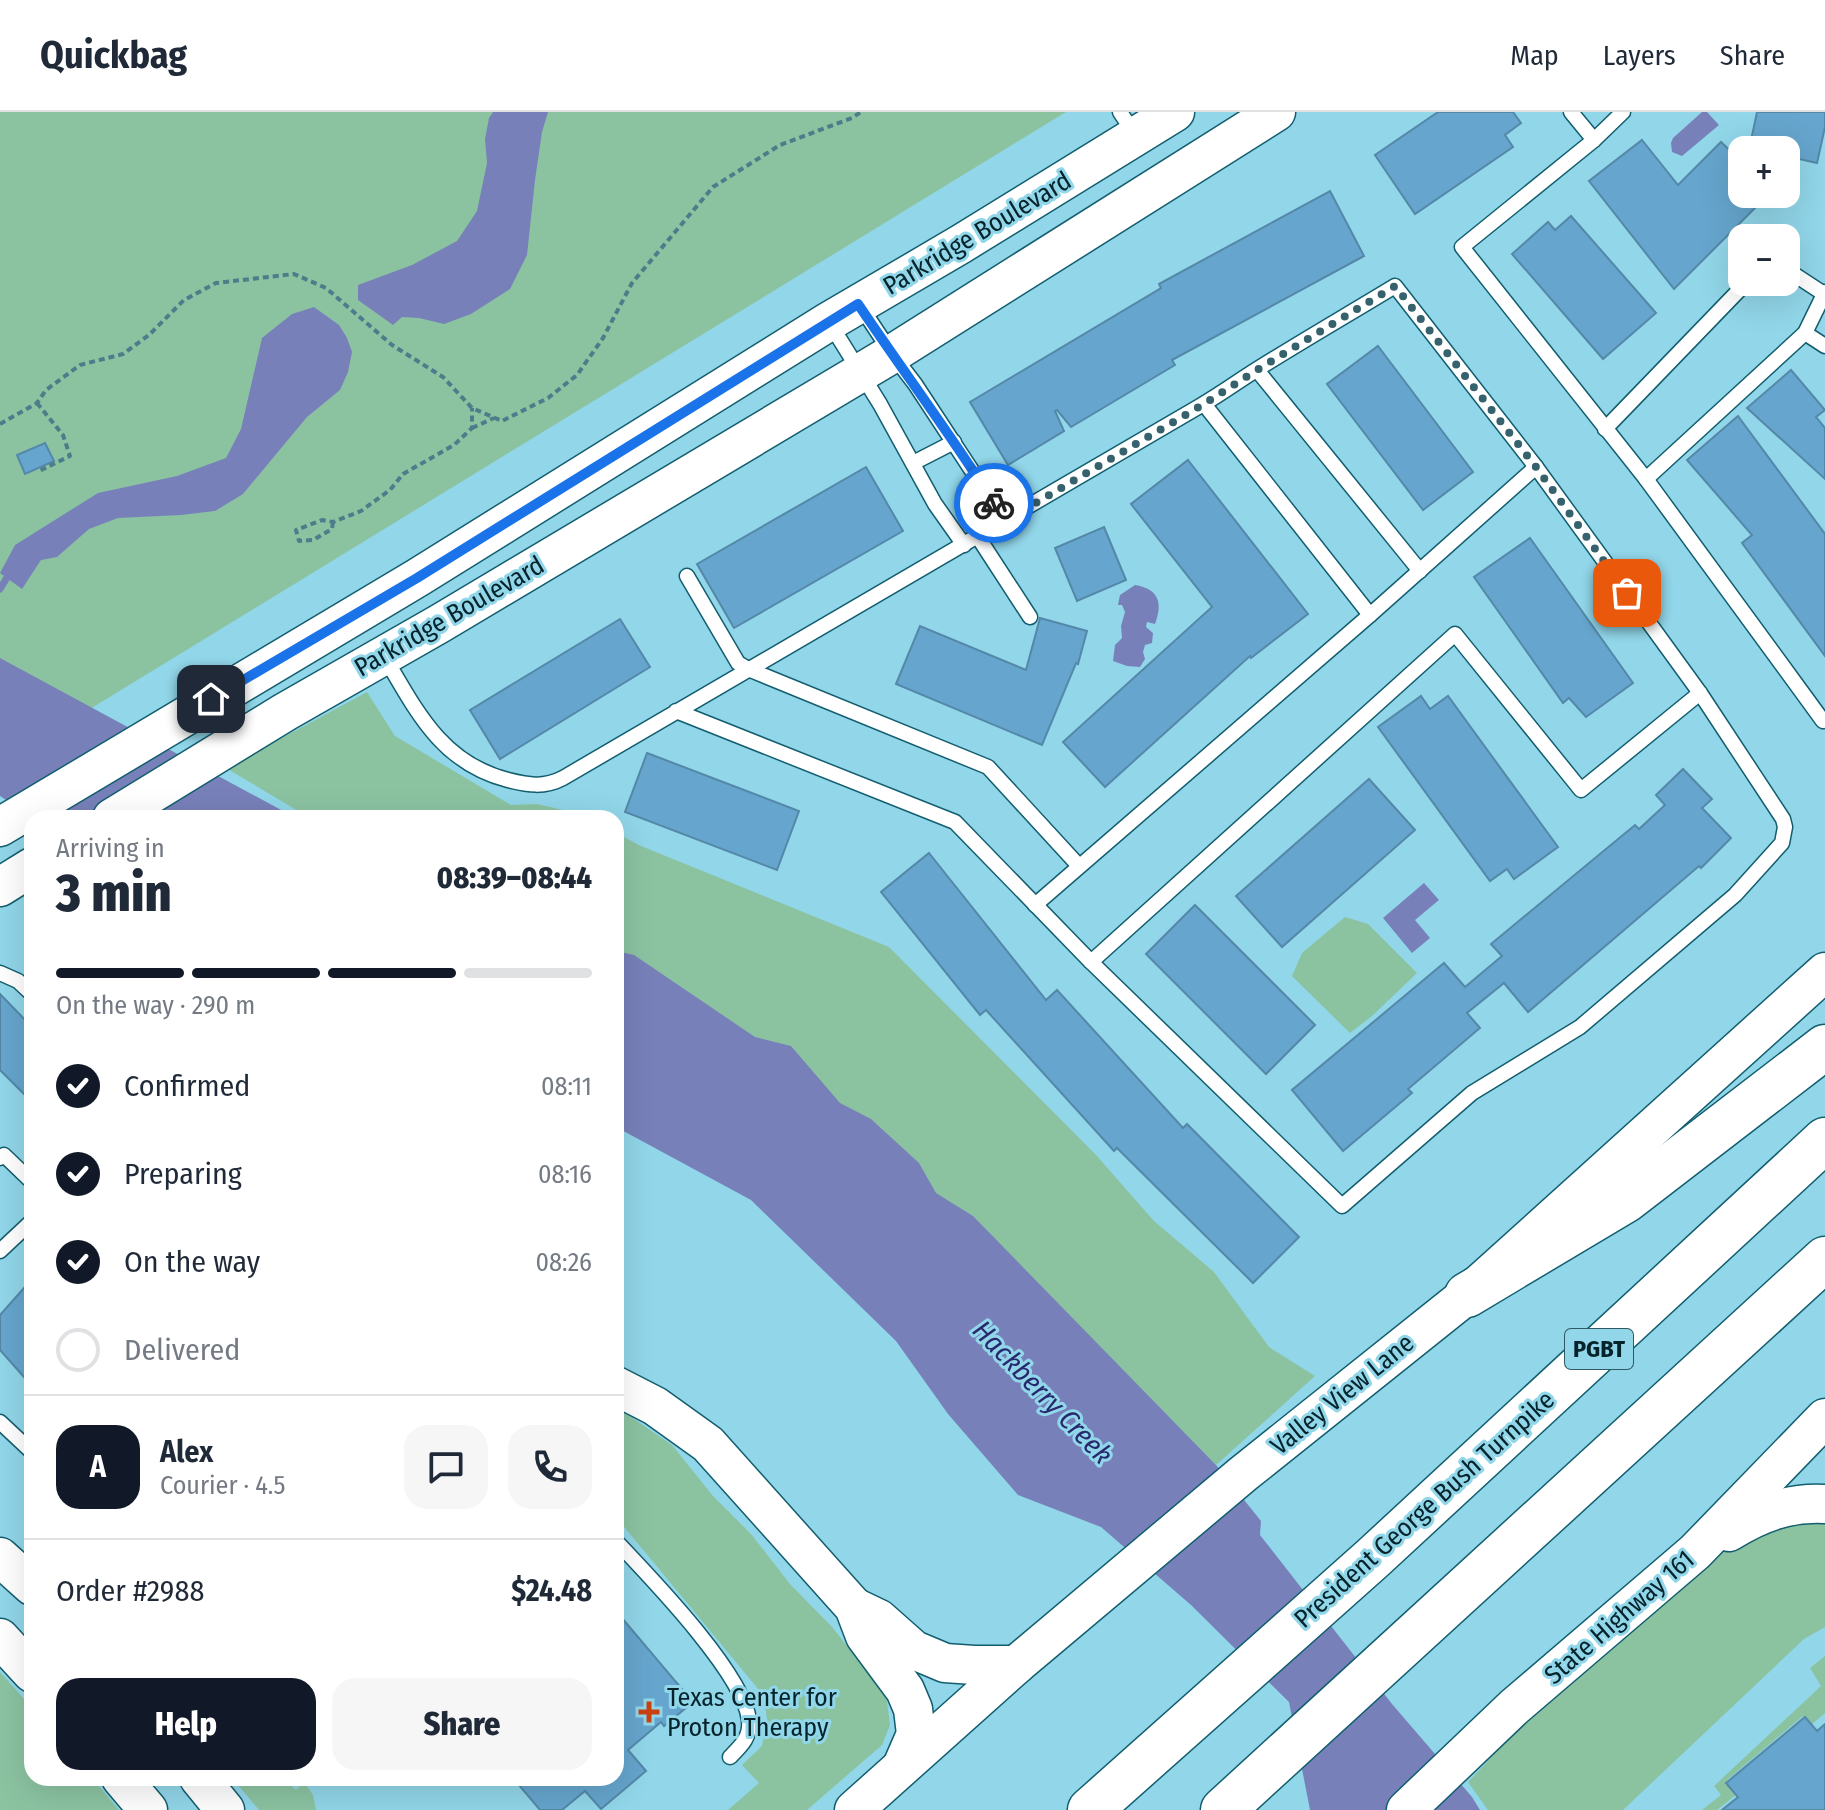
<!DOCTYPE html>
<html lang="en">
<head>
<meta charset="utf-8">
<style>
  :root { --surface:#fff; --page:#f6f6f7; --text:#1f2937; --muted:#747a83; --line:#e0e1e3; --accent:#111827 }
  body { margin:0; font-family:"Fira Sans Condensed",sans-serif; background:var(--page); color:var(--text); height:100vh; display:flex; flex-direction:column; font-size:30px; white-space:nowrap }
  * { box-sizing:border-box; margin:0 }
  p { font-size:26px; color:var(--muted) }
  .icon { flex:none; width:44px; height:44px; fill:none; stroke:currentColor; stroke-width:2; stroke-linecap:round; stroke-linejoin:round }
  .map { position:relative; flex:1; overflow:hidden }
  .sheet { position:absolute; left:24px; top:698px; width:600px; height:976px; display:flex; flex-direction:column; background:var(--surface); border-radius:24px; box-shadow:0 8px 32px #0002 }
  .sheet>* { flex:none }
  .buttons { position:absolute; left:1728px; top:24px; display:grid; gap:16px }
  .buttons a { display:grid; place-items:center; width:72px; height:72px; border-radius:16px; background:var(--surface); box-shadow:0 8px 32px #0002; font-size:40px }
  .pin { position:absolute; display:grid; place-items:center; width:68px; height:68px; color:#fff; margin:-34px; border-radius:16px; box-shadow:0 4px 12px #0006 }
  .courier { position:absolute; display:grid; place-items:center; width:80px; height:80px; margin:-40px; border:6px solid #1a73e8; border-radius:50%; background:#fff; color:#222; box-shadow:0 2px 10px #0007 }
  .overview em { font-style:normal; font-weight:800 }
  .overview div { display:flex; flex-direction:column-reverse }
  .overview { display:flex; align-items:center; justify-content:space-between; height:136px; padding:0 32px }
  h1 { font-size:52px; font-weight:800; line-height:60px }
  .bar { display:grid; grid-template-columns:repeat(4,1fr); gap:12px 8px; align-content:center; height:96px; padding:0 32px }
  .bar i { height:10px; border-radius:6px; background:var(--line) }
  .bar .selected { background:var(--accent) }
  .bar p { grid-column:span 4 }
  .line { display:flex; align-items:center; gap:20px; padding:0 32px; border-top:2px solid var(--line) }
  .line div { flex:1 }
  .round { display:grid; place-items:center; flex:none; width:84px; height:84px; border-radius:24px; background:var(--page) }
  ol { padding:0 32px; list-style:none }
  li { display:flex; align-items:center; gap:24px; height:88px }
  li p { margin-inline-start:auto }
  li .icon { padding:8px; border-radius:50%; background:var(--accent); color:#fff; stroke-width:4 }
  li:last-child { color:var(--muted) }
  li i { width:44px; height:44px; border:4px solid var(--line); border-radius:50% }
  .primary-button { display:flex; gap:16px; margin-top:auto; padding:16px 32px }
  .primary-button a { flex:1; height:92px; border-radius:24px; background:var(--accent); color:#fff; font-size:32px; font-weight:800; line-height:92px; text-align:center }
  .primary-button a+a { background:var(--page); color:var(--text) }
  header { display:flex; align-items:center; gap:48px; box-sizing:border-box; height:112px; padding:0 40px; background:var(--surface); border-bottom:2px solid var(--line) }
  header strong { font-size:38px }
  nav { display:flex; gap:44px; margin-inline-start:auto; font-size:28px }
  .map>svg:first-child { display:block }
  .green { fill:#8bc3a1 }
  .water { fill:#7880ba }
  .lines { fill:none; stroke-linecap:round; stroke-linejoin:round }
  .stream { stroke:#7880ba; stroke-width:7 }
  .building { fill:#66a5cd; stroke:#5488a8; stroke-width:2 }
  .lane-casing { stroke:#125e6f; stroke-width:17 }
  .secondary-casing { stroke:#125e6f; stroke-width:41 }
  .highway-casing { stroke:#125e6f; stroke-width:47 }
  .path { stroke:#4b7d8a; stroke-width:4; stroke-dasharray:6 4; stroke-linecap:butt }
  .lane { stroke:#fff; stroke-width:14 }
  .secondary { stroke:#fff; stroke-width:38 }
  .highway { stroke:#fff; stroke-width:44 }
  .done { stroke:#36626d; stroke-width:8; stroke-dasharray:0 14.4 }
  .route { stroke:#1a73e8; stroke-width:10 }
  .poi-dot { fill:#c9410f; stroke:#91d6e9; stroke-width:3 }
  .labels { text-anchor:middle; stroke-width:6; stroke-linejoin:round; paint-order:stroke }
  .shield { fill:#91d6e9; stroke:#2f5963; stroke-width:2 }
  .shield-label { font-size:24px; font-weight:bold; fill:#05232a }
  .street-label { font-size:26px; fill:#05232a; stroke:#91d6e9 }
  .poi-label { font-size:26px; fill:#05232a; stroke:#91d6e9; text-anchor:start }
  .water-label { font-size:28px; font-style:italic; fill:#28286e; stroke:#91d6e9 }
</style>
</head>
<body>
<header>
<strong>Quickbag</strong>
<nav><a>Map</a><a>Layers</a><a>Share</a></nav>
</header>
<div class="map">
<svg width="1825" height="1698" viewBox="0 0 1825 1698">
  <rect width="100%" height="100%" fill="#91d6e9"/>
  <g class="green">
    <path d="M 0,0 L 1066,0 L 0,652 Z"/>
    <path d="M 367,580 L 395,624 L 511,693 L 537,692 L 580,702 L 588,706 L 310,706 L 226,656 Z"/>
    <path d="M 616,721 L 641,734 L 889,835 L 1096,1043 L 1154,1109 L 1214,1160 L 1269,1235 L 1315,1264 L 1216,1353 L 1093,1228 L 616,889 Z"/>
    <path d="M 1345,805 L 1368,812 L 1417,861 L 1372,904 L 1350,921 L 1292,864 L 1302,841 Z"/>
    <path d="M 616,1297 L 631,1305 L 672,1333 L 713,1384 L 751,1422 L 790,1472 L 833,1516 L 867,1560 L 886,1582 L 890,1613 L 882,1633 L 807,1698 L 728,1698 L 759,1671 L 742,1653 L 762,1634 L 767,1608 L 764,1584 L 616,1405 Z"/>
    <path d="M 1825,1400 L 1825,1515 L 1804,1527 L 1623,1698 L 1488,1698 L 1468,1670 L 1519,1616 L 1565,1573 L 1611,1539 L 1735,1428 Z"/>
    <path d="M 1825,1544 L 1825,1601 L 1811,1613 L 1803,1604 L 1727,1668 L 1737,1682 L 1717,1698 L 1702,1698 L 1721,1683 L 1714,1674 L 1821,1574 L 1810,1556 Z"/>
    <path d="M 0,1560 L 32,1596 L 32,1666 L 92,1666 L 119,1698 L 0,1698 Z"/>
    <path d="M 232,1666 L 284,1666 L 296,1678 L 304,1670 L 313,1683 L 316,1698 L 259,1698 Z"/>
  </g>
  <g class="water">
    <path d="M 493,0 L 548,0 L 542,20 L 535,68 L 527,143 L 510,177 L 471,202 L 444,212 L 419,206 L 402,205 L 393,213 L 358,188 L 358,173 L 412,153 L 457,129 L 477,99 L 487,51 L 485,27 L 489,6 Z"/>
    <path d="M 1702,0 L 1707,0 L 1719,13 L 1682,44 L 1672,40 L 1671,31 L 1673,26 Z"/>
    <path d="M 314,195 L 339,213 L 347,226 L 352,240 L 348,260 L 340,278 L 307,305 L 243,382 L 215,399 L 181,403 L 118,406 L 89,417 L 57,445 L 41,448 L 22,477 L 0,461 L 15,433 L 98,381 L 177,364 L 226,346 L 241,317 L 262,226 L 292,202 Z"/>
    <path d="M 1135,473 C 1159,477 1163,491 1155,512 L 1147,510 L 1146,515 L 1153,521 L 1152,531 L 1145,533 L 1143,540 L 1145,547 L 1140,555 L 1127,554 L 1113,549 L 1115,533 L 1122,526 L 1121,514 L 1125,500 L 1122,493 L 1118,493 L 1120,483 Z"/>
    <path d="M 0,546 L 283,699 L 299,706 L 33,706 L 0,684 Z"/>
    <path d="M 1424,771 L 1439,788 L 1415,808 L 1430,826 L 1412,841 L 1383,806 Z"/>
    <path d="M 616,839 L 634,843 L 755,925 L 791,934 L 840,991 L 871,1007 L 919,1051 L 936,1081 L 973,1104 L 1216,1353 L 1261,1409 L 1260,1423 L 1392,1592 L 1472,1685 L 1480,1698 L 1310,1698 L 1289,1590 L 1191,1493 L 1101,1415 L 1018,1383 L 948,1302 L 896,1229 L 751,1088 L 616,1015 Z"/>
  </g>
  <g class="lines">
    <path class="stream" d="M 0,477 L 11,459"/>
  </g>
  <g class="building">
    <path d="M 1438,0 L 1513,0 L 1521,11 L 1505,23 L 1513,35 L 1415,102 L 1375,43 Z"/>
    <path d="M 1757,0 L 1825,0 L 1825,15 L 1817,51 L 1786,44 L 1786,38 L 1749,38 Z"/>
    <path d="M 1642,28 L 1678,73 L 1721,30 L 1742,50 L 1742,82 L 1769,82 L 1674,177 L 1589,69 Z"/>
    <path d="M 1330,79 L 1364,144 L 1172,248 L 1175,253 L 1071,315 L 1057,298 L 1055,299 L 1064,319 L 1008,353 L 970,290 L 1161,176 L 1159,172 Z"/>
    <path d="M 1571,104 L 1656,201 L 1603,247 L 1512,142 L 1548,110 L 1555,118 Z"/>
    <path d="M 1378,234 L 1473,360 L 1423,398 L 1327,272 Z"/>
    <path d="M 1791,258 L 1825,298 L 1816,305 L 1825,316 L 1825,367 L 1747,296 Z"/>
    <path d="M 1738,304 L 1825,422 L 1825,544 L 1742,431 L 1752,423 L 1687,348 Z"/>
    <path d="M 45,331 L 54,349 L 25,362 L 17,343 Z"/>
    <path d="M 1188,348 L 1308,502 L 1251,546 L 1250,544 L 1105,675 L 1063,630 L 1212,495 L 1131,392 Z"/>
    <path d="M 866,355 L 903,419 L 734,516 L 697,452 Z"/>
    <path d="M 1104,415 L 1126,468 L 1077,489 L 1055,436 Z"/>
    <path d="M 1530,426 L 1633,571 L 1586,605 L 1569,586 L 1563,591 L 1474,465 Z"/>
    <path d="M 1040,506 L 1087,519 L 1078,552 L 1076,551 L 1042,633 L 896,572 L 920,514 L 1026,558 Z"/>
    <path d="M 620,507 L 650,555 L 500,647 L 470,598 Z"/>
    <path d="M 1421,584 L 1430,597 L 1448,584 L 1558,735 L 1514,767 L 1507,757 L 1490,769 L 1378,615 Z"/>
    <path d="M 647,641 L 799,699 L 777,758 L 625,700 Z"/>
    <path d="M 1683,657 L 1712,687 L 1702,696 L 1731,726 L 1701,756 L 1699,754 L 1528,900 L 1504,871 L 1467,901 L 1480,916 L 1408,977 L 1412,981 L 1343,1039 L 1292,978 L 1444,851 L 1465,875 L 1502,844 L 1491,832 L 1635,713 L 1639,717 L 1665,693 L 1656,683 Z"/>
    <path d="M 1369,667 L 1415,718 L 1282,835 L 1236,784 Z"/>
    <path d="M 929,741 L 1046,888 L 1057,878 L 1183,1016 L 1187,1012 L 1299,1125 L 1253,1171 L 1117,1036 L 1114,1039 L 986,898 L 980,903 L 881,780 Z"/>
    <path d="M 1195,793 L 1315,913 L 1266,962 L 1146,842 Z"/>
    <path d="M 0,882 L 32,915 L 32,990 L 0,958 Z"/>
    <path d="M 32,1167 L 32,1274 L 0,1238 L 0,1203 Z"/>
    <path d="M 616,1499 L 693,1590 L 664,1614 L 661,1610 L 628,1638 L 646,1659 L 601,1697 L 585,1679 L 562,1698 L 540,1698 L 513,1666 L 616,1666 Z"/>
    <path d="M 1805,1605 L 1817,1619 L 1825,1612 L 1825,1698 L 1722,1698 L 1738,1685 L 1726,1671 Z"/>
  </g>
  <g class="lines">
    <defs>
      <g id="lane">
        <path d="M 1120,0 L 1136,24"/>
        <path d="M 1571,0 L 1594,28"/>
        <path d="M 1623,0 L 1594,28 L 1462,135 L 1646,367 L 1823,609 L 1825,607"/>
        <path d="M 1786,157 L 1824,182"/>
        <path d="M 859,192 L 892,242 L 915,272 L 1005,409"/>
        <path d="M 829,210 L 880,292 L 935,392 L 964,433"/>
        <path d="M 1805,221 L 1825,234"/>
        <path d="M 1257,258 L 1420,459"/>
        <path d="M 1204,292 L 1370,503"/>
        <path d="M 1605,317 L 1747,170"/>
        <path d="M 913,351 L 954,330"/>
        <path d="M 1646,367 L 1805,221 L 1825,180"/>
        <path d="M 978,425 L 1030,505"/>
        <path d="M 687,464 L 738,551 L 748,557 L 988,655 L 1079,754"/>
        <path d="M 384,544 C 416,598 441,651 508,668 C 528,673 544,676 563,666 C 774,541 988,420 1200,294 C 1219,283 1237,270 1256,258 C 1302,229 1349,202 1395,174 L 1536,355 L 1700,581 L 1783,707 L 1785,715 L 1782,731 L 1735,783 L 1580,915 L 1472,981 L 1342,1094 L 1091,850 L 955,710 L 676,599"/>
        <path d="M 1035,793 L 1370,503 L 1536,355"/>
        <path d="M 1091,850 L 1455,522 L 1581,678 L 1700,581"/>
        <path d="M 0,861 L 18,869 L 32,882"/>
        <path d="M 0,1046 L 4,1043 L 32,1070"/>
        <path d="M 0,1139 L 32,1109"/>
        <path d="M 0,1310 L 32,1340"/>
        <path d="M 616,1429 C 650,1465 744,1562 749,1608 C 751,1625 741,1634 730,1645"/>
      </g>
      <g id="secondary">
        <path d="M 112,706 L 285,600 L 439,512 L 892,242 L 1276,0"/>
        <path d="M 0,715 L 417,466 L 828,210 L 961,132 L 1175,0"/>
        <path d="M 0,775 L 32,755"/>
        <path d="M 616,1274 L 655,1294 L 708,1332 L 854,1495 L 865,1524 L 905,1578 L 913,1597 L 916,1622 L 903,1652"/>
        <path d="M 1729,1420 C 1759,1401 1789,1390 1825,1392"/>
        <path d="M 0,1445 L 32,1474"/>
        <path d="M 856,1496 L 879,1507 L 914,1538 L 945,1551 L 974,1553 L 1016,1553"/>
        <path d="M 0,1526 L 32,1561"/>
        <path d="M 121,1666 L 148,1698"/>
        <path d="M 199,1666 L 225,1698"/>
        <path d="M 854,1698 L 1016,1553 L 1243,1362 L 1467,1183 L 1825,860"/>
        <path d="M 1406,1698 L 1514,1595 L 1695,1440 L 1825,1306"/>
      </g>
      <g id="highway">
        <path d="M 1467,1183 L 1626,1088 L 1825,935"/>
        <path d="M 1090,1698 L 1373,1446 L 1825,1028"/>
        <path d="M 1223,1698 L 1825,1147"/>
      </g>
    </defs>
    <use href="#lane" class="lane-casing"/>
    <use href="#secondary" class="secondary-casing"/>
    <use href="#highway" class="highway-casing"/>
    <g class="path">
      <path d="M 37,291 L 63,323 L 70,344 L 37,360"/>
      <path d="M 0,312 L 37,291 L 46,278 L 80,253 L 123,242 L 149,223 L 184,188 L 216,171 L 294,162 L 326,176 L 392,233 L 443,265 L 472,296 L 502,309 L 548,286 L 577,263 L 603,226 L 632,171 L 713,75 L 780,33 L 852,6 L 861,0"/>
      <path d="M 472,316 L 494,306"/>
      <path d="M 333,410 L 332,417 L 313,428 L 299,429 L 296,418 L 322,408 L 333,410 L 361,399 L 390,378 L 403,362 L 454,333 L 472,316 L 472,296"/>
    </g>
    <use href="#lane" class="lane"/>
    <use href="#secondary" class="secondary"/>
    <use href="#highway" class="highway"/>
  </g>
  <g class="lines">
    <path class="done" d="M 994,391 L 1005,409 L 1204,292 L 1257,258 L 1395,174 L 1536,355 L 1627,481"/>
    <path class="route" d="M 211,587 L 417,466 L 858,192 C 903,259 951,323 994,391"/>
  </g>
  <path class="poi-dot" d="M645 1588h8v8h8v8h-8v8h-8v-8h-8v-8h8z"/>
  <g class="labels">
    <rect class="shield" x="1565" y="1217" width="68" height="40" rx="6"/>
    <g class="shield-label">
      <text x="1599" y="1245">PGBT</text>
    </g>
    <g class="street-label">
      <text transform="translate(977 121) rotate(-31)" y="9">Parkridge Boulevard</text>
      <text transform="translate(449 504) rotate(-30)" y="9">Parkridge Boulevard</text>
      <text transform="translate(1342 1282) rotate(-39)" y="9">Valley View Lane</text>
      <text transform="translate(1424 1397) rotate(-42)" y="9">President George Bush Turnpike</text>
      <text transform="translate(1619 1505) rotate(-41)" y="9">State Highway 161</text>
    </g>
    <g class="poi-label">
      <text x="667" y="1594">Texas Center for<tspan x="667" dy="30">Proton Therapy</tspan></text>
    </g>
    <g class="water-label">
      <text transform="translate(1043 1280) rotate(46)" y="10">Hackberry Creek</text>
    </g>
  </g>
</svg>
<div class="buttons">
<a>+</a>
<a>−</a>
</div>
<div class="pin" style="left:1627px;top:481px;background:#ea580c"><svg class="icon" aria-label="bag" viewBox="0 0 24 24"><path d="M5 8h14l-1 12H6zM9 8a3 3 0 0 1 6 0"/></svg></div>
<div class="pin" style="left:211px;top:587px;background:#1f2937"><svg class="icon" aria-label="home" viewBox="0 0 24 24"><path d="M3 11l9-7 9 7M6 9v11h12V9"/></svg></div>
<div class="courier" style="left:994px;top:391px"><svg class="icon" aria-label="bike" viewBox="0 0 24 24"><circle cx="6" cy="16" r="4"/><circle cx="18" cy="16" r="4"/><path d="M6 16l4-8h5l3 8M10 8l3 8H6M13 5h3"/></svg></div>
<section class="sheet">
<div class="overview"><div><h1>3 min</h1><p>Arriving in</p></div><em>08:39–08:44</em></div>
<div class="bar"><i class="selected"></i><i class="selected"></i><i class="selected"></i><i></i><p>On the way · 290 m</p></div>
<ol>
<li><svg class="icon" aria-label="check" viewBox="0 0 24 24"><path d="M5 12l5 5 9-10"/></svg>Confirmed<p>08:11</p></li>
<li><svg class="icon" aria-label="check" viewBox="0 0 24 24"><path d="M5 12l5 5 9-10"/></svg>Preparing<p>08:16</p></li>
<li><svg class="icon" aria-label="check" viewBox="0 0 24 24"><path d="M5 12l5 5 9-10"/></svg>On the way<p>08:26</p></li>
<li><i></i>Delivered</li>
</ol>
<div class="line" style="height:144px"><b class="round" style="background:var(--accent);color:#fff">A</b><div><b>Alex</b><p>Courier · 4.5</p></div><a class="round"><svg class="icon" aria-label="chat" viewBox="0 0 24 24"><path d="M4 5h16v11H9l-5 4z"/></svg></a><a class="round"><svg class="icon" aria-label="phone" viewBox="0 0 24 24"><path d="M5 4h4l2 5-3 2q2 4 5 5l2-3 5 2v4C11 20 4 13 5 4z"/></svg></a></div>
<div class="line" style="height:104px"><div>Order #2988</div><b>$24.48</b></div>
<div class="primary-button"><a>Help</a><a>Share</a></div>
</section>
</div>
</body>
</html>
